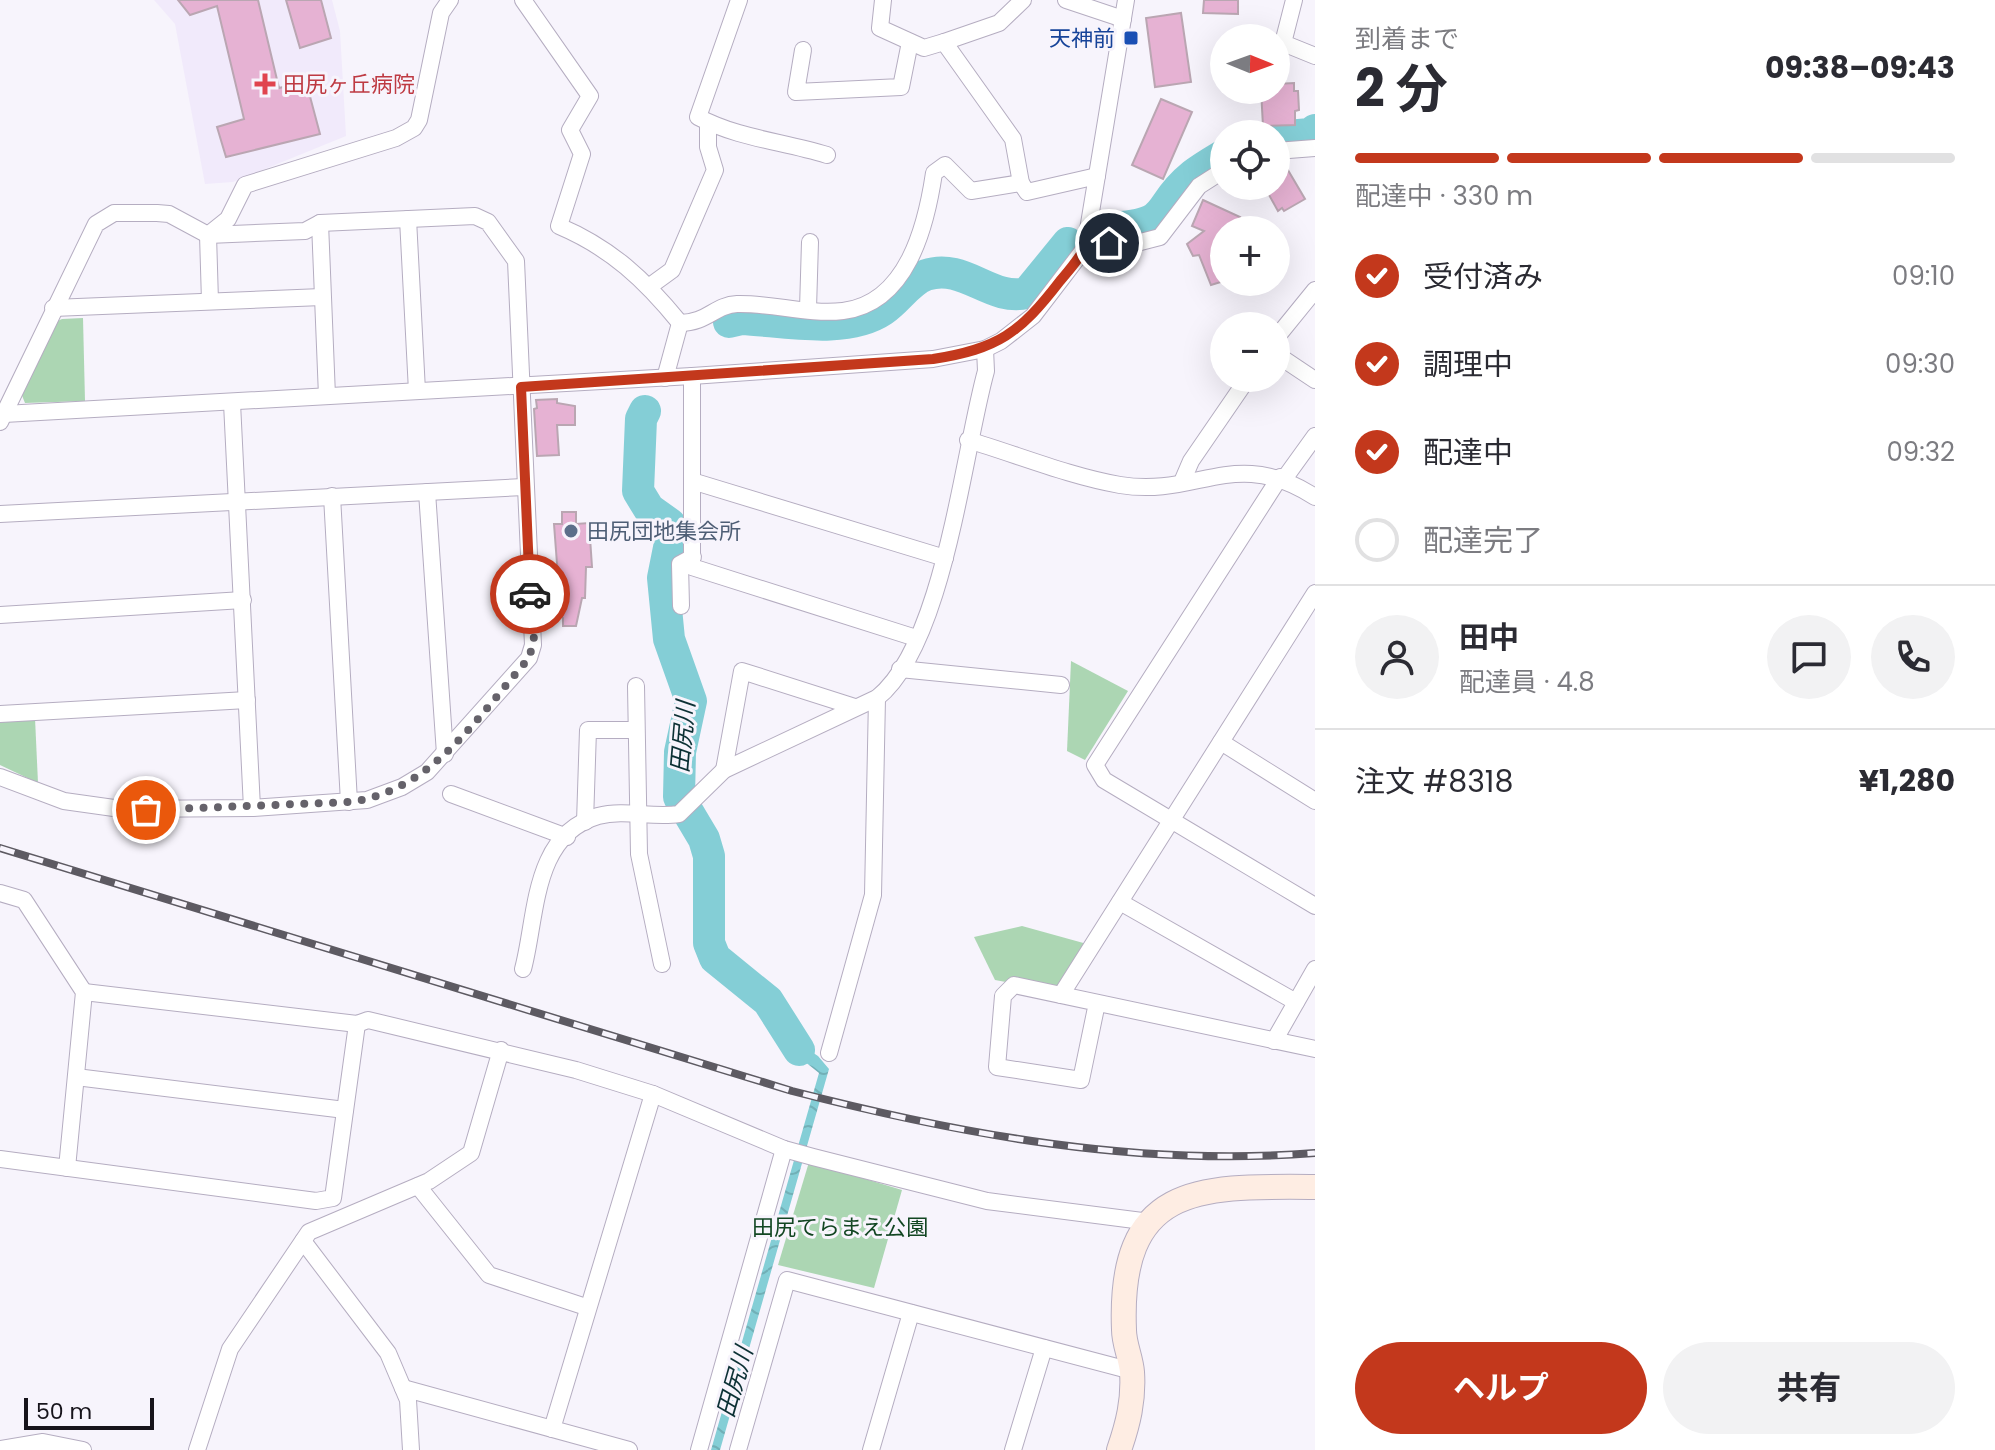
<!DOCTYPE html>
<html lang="ja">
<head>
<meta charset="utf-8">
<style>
  :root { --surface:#fff; --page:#f2f2f3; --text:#2b2b33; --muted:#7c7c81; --line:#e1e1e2; --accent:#c3381c }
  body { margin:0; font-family:Poppins,"Noto Sans JP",sans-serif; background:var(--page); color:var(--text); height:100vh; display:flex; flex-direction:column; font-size:30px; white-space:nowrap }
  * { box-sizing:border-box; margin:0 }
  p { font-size:26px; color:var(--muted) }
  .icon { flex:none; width:44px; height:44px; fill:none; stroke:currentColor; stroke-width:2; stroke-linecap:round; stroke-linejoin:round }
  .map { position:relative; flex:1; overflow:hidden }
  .drawer { display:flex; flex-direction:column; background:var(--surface); width:680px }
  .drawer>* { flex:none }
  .needle { width:52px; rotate:91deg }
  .controls { position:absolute; left:1210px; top:24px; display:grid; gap:16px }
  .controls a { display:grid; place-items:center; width:80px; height:80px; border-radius:50%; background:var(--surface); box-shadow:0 8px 32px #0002; font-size:40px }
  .scale { position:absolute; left:24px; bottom:20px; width:130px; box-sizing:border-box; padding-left:8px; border:4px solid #17141b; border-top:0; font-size:22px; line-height:28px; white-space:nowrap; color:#17141b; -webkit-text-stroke:6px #f7f4fc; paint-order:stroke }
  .pin { position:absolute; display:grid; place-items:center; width:68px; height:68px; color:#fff; margin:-34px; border:4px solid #fff; border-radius:50%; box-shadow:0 2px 8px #0007 }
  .courier { position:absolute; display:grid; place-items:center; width:80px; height:80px; margin:-40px; border:6px solid #c3381c; border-radius:50%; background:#fff; color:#222; box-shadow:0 2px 10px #0007 }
  .headline em { font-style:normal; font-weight:700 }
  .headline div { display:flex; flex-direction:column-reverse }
  .headline { display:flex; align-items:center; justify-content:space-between; height:136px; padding:0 40px }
  h1 { font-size:52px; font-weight:700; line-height:60px }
  .bar { display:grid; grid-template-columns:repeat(4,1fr); gap:12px 8px; align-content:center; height:96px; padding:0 40px }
  .bar i { height:10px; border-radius:6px; background:var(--line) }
  .bar .current { background:var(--accent) }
  .bar p { grid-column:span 4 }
  .line { display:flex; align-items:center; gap:20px; padding:0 40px; border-top:2px solid var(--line) }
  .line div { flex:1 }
  .round { display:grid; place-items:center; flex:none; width:84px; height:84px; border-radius:42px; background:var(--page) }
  ol { padding:0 40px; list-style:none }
  li { display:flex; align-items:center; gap:24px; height:88px }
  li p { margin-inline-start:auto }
  li .icon { padding:8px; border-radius:50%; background:var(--accent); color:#fff; stroke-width:4 }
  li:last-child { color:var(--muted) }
  li i { width:44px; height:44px; border:4px solid var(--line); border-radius:50% }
  .primary-button { display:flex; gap:16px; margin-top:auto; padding:16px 40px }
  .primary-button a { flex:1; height:92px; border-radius:48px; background:var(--accent); color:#fff; font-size:32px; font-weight:700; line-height:92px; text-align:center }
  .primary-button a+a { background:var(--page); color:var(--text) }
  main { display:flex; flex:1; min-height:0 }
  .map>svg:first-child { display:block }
  .built { fill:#f1eafb }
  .park { fill:#acd6b3 }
  .water { fill:url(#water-waves) }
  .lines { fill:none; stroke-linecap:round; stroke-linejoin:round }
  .river { stroke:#84ced6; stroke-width:32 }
  .building { fill:#e6b2d3; stroke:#baa6b2; stroke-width:2 }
  .street-casing { stroke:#b5adc1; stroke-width:18 }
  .secondary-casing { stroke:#b5adc1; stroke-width:26 }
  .street { stroke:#fff; stroke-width:16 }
  .secondary { stroke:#feede3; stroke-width:24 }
  .rail-casing { stroke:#5d5a62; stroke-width:8 }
  .rail { stroke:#f7f4fc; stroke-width:5; stroke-dasharray:15; stroke-linecap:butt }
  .done { stroke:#65626a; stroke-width:8; stroke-dasharray:0 14.4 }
  .route { stroke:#c3381c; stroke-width:10 }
  .transit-dot { fill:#1a4fb4; stroke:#f7f4fc; stroke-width:3 }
  .health-dot { fill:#e0444e; stroke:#f7f4fc; stroke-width:3 }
  .service-dot { fill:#5c6f8a; stroke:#f7f4fc; stroke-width:3 }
  .labels { text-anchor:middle; stroke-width:6; stroke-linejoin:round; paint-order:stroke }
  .transit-label { font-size:22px; fill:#164399; stroke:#f7f4fc; text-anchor:end }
  .health-label { font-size:22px; fill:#be3a42; stroke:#f7f4fc; text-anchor:start }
  .service-label { font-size:22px; fill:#4e5e75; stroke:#f7f4fc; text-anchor:start }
  .park-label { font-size:22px; fill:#124622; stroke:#f7f4fc }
  .water-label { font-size:24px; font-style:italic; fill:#0c3135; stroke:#f7f4fc }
</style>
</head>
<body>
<main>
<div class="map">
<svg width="1315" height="1450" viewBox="0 0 1315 1450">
  <defs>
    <pattern id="water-waves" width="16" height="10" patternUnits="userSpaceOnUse" patternTransform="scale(2)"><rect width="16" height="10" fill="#84ced6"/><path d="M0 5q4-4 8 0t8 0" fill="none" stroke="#71b0b7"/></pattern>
  </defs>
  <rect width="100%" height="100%" fill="#f7f4fc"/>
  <path class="built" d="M 154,0 L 332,0 L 340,31 L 346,136 L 233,182 L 205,184 L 175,24 Z"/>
  <g class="park">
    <path d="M 83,318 L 85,401 L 25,403 L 21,393 L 53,323 L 62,319 Z"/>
    <path d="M 1071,661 L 1128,691 L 1085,760 L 1067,751 Z"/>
    <path d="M 35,718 L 38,783 L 0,765 L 0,720 Z"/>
    <path d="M 1022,926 L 1087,944 L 1059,992 L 995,980 L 974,937 Z"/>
    <path d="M 809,1162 L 902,1190 L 874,1288 L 778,1265 Z"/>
  </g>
  <path class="water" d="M 779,1012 L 798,1043 L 818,1056 L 829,1069 L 720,1450 L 711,1450 L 819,1073 L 789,1049 L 770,1018 Z"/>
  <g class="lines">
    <g class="river">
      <path d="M 1276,137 L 1310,134 L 1315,130"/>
      <path d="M 1109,228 C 1177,224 1151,209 1193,175 C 1202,168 1214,161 1224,155"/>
      <path d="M 729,322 L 742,319 C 783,321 846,335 883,310 C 898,300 909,281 926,275 C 964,262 991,302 1027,293 L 1068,243"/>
      <path d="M 645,411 L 641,419 L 638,491 L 649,509 L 670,524 L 672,533 L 663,578 L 669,639 L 691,701 L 680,752 L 679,797 L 704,839 L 709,856 L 709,943 L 715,958 L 768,1001 L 799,1050"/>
    </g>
  </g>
  <g class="building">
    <path d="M 178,0 L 258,0 L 279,88 L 292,85 L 295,93 L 308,89 L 320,134 L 226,157 L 217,127 L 244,119 L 217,6 L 190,15 Z"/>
    <path d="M 286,0 L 321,0 L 331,38 L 300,48 Z"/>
    <path d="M 1204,0 L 1238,0 L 1238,14 L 1203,13 Z"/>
    <path d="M 1181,13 L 1191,82 L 1155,87 L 1146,18 Z"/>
    <path d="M 1294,83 L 1294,91 L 1298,91 L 1299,110 L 1295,111 L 1295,125 L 1263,126 L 1261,90 L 1276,90 L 1276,84 Z"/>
    <path d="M 1161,99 L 1192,112 L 1163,179 L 1132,165 Z"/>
    <path d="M 1285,165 L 1305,199 L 1284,211 L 1282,208 L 1278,211 L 1264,186 L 1276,186 L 1276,170 Z"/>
    <path d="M 1203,200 L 1240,217 L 1234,230 L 1224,230 L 1224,281 L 1211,285 L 1199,255 L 1193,256 L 1187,244 L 1204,231 L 1192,226 Z"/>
    <path d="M 557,399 L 557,403 L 575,406 L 575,425 L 557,425 L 559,455 L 537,456 L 534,409 L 537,408 L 536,400 Z"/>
    <path d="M 562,512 L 576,512 L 576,524 L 589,523 L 592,567 L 586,567 L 585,598 L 582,598 L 576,626 L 563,626 L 563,618 L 555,613 L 558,577 L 554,524 L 562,524 Z"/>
  </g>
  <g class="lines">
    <defs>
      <g id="street">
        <path d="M 523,0 L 590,96 L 570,130 L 582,154 L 559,226 C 611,248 645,280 680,323 C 707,323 715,305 737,304 C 772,303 808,315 843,311 C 907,303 926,227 934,173 L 945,165 L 971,191 L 1021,183 L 1013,139 L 944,42 L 924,48 L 880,28 L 883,0"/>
        <path d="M 739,0 L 698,117 C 740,139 782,141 827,155"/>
        <path d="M 1066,0 L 1123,19"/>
        <path d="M 1294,0 L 1283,43 L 1315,56"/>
        <path d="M 944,42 L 999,23 L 1023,0"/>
        <path d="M 803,50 L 796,92 L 901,87 L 910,42"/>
        <path d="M 1276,151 L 1315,148"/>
        <path d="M 1021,183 L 1027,192 L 1097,176"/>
        <path d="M 408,219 L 417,391"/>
        <path d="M 320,223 L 327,396"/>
        <path d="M 1088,241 L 1129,245 L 1160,237 L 1199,186 L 1224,170"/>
        <path d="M 650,286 L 672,270 L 715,170 L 708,147 L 708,123"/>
        <path d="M 210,301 L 208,235 L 228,219 L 245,185 L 396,138 L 414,128 L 419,120 L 441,13 L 450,0"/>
        <path d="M 53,308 L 322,297"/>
        <path d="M 808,309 L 810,242"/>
        <path d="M 1276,338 L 1315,290"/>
        <path d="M 1276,354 L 1315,380"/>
        <path d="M 692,376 L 692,567 L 916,638"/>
        <path d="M 665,378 L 680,323"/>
        <path d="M 232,403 L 252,808"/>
        <path d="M 4,414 L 692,376 L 933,359 L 985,349 L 1001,341 L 1033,316 L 1085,248 L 1126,0"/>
        <path d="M 0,422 L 96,224 L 114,213 L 157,213 L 169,214 L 208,235 L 305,231 L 320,223 L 475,216 L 488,222 L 516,261 L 533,645 L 529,658 L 427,772 L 402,787 L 367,800 L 252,808 L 121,809 L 64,801 L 0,777"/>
        <path d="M 968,440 C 1018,455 1069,476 1120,485 C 1199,498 1234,445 1315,497"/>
        <path d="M 1280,477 L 1095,765 L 1104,780 L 1315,906"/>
        <path d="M 1284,479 L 1315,436"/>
        <path d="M 692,481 L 945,558"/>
        <path d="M 1182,482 L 1191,461 L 1248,378"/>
        <path d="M 427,492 L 445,754"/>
        <path d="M 332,496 L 349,802"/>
        <path d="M 0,514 L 524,487"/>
        <path d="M 681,606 L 680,564 L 693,557"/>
        <path d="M 0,615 L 243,600"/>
        <path d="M 900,669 L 1061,685"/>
        <path d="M 636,686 L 639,854 L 662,964"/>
        <path d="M 0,714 L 247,700"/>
        <path d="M 1221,742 L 1315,801"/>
        <path d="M 724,770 L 742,671 L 855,707"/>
        <path d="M 451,794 L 567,837"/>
        <path d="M 585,822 L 588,730 L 636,730"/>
        <path d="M 0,893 L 24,900 L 84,992 L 67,1168"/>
        <path d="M 1120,902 L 1296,1002"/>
        <path d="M 523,969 C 537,917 532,835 598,816 C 625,809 652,818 679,814 L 724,770 L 877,698 C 944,645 963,453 986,371 L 985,349"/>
        <path d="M 84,992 L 357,1024 L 368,1020 L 576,1070 L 653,1094 L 784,1149 L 813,1157 L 987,1201 L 1150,1222"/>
        <path d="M 1061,995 L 1315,593"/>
        <path d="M 1097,1003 L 1081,1080 L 997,1067 L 1003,996 L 1014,985 L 1315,1049"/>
        <path d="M 1274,1041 L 1315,969"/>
        <path d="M 829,1053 L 873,895 L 877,698"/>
        <path d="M 76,1077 L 345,1110"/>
        <path d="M 0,1159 L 316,1201 L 333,1198 L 357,1024"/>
        <path d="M 418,1186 L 489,1275 L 586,1307"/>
        <path d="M 303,1241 L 388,1353 L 408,1400 L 411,1450"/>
        <path d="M 403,1388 L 629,1450"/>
        <path d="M 552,1429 L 653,1094"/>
        <path d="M 0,1449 L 43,1442 L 83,1450"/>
        <path d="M 197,1450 L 230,1349 L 309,1232 L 429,1181 L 471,1153 L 501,1050"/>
        <path d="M 699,1450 L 784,1149"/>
        <path d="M 738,1450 L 787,1280 L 1132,1371"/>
        <path d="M 871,1450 L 911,1313"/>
        <path d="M 1013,1450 L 1044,1348"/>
      </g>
      <path id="secondary" d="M 1119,1450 C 1128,1424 1134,1400 1132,1372 C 1131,1358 1124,1344 1124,1330 C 1118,1183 1199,1186 1315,1187"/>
    </defs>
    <use href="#street" class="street-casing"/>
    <use href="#secondary" class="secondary-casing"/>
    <use href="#street" class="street"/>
    <use href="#secondary" class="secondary"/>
    <defs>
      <path id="rail" d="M 0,848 L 792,1091 C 963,1135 1138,1167 1315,1153"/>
    </defs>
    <use href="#rail" class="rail-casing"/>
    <use href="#rail" class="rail"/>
  </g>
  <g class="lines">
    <path class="done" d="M 146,810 L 349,802 C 432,792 478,716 529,658 L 534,640 L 530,594"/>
    <path class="route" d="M 530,594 L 521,387 L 933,359 C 998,349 1020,333 1060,281 C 1070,269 1082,256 1088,241 L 1109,243"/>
  </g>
  <rect class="transit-dot" x="1123" y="30" width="16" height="16" rx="4"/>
  <path class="health-dot" d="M261 72h8v8h8v8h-8v8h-8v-8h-8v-8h8z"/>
  <circle class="service-dot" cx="571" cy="531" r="8"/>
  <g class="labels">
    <g class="transit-label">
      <text x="1115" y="46">天神前</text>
    </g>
    <g class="health-label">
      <text x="283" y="92">田尻ヶ丘病院</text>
    </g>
    <g class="service-label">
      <text x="587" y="539">田尻団地集会所</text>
    </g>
    <g class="park-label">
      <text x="840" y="1235">田尻てらまえ公園</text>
    </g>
    <g class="water-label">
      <text transform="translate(683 737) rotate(-85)" y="8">田尻川</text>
      <text transform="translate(735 1382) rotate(-74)" y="8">田尻川</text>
    </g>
  </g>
</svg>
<div class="controls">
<a><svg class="needle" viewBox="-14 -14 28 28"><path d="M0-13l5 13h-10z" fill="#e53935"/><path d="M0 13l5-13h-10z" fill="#7c7c81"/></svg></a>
<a><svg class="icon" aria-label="locate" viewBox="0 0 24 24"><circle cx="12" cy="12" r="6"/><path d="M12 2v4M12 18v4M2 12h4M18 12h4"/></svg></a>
<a>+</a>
<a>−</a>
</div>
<div class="scale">50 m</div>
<div class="pin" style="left:146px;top:810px;background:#ea580c"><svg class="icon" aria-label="bag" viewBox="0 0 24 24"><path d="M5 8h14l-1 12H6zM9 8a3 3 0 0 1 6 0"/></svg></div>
<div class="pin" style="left:1109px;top:243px;background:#1f2937"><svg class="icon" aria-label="home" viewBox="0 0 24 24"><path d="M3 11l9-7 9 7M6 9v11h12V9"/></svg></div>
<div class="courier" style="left:530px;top:594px"><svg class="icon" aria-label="car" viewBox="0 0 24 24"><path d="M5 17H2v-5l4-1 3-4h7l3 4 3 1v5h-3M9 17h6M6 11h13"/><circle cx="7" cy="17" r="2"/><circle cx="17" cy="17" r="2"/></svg></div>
</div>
<section class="drawer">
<div class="headline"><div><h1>2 分</h1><p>到着まで</p></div><em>09:38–09:43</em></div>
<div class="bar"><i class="current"></i><i class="current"></i><i class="current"></i><i></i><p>配達中 · 330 m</p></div>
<ol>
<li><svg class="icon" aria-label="check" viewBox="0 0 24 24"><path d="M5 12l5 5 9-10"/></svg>受付済み<p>09:10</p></li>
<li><svg class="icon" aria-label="check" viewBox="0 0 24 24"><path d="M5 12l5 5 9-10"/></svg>調理中<p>09:30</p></li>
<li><svg class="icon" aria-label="check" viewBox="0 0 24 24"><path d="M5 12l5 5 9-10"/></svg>配達中<p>09:32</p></li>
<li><i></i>配達完了</li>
</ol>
<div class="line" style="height:144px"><a class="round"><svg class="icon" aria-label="person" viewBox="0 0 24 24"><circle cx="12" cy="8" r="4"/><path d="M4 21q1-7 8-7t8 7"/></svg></a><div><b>田中</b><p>配達員 · 4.8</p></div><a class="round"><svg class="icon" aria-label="chat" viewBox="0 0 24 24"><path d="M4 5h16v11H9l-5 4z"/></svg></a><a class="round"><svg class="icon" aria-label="phone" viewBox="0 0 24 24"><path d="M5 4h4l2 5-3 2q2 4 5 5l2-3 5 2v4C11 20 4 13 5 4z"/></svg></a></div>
<div class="line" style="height:104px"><div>注文 #8318</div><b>¥1,280</b></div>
<div class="primary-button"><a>ヘルプ</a><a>共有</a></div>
</section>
</main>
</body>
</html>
